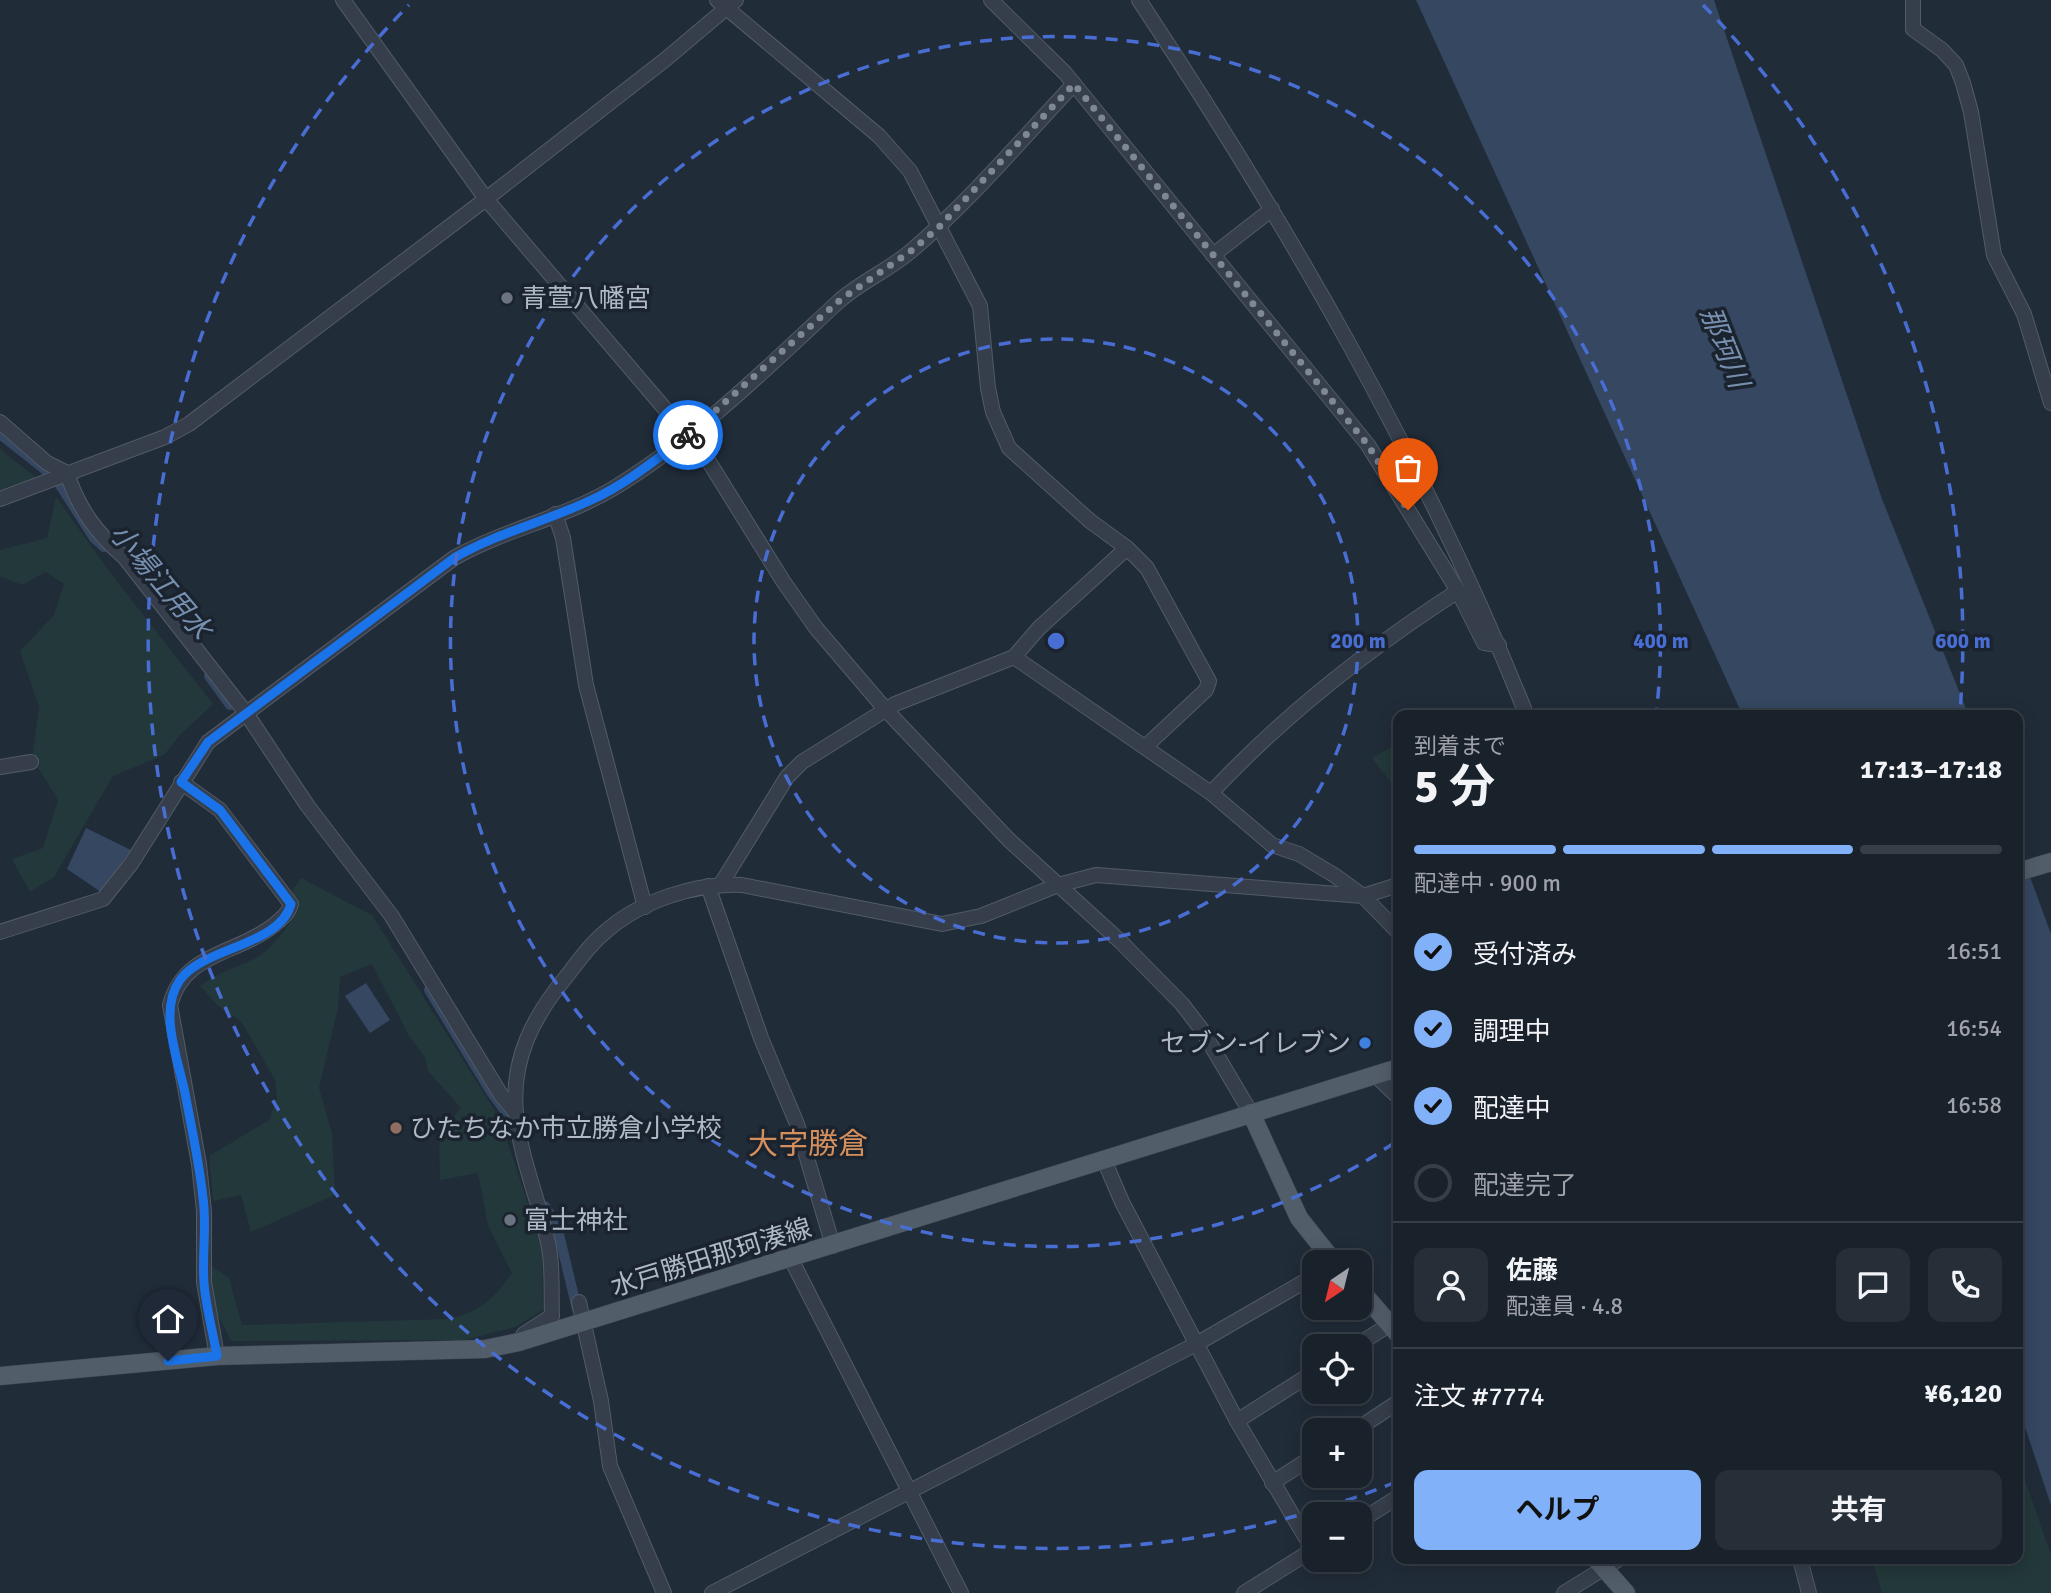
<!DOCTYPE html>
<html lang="ja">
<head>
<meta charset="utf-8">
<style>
  :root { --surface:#19212b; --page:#262e37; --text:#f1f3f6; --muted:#9fa3a9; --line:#373e47; --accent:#81b1f9 }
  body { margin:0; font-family:Signika,"Noto Sans JP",sans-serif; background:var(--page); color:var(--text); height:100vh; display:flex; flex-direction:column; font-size:26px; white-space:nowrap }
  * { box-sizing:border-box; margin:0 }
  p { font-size:23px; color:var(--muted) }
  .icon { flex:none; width:38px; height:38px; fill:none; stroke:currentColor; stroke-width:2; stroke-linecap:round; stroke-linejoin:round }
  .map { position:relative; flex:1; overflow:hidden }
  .side { position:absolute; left:1393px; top:710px; width:630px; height:854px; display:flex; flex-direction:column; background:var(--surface); border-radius:14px; box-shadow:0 4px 18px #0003,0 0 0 2px var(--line) }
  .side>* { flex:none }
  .needle { width:46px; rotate:215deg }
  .fabs { position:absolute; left:1302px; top:1250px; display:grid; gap:14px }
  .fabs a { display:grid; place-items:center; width:70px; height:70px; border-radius:14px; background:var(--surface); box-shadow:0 4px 18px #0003,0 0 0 2px var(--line); font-size:35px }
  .pin { position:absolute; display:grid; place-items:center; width:60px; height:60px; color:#fff; margin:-72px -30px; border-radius:50% 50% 50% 0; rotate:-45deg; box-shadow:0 0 7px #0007 }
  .pin .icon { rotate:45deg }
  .courier { position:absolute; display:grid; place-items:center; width:70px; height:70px; margin:-35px; border:5px solid #1a73e8; border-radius:50%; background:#fff; color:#222; box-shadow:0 2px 9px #0007 }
  .summary em { font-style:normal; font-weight:700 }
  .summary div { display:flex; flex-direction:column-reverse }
  .summary { display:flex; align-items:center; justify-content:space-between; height:119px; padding:0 21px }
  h1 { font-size:46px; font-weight:700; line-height:52px }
  .bar { display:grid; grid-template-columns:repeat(4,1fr); gap:10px 7px; align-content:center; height:84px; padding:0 21px }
  .bar i { height:9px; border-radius:5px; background:var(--line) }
  .bar .on { background:var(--accent) }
  .bar p { grid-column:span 4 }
  .line { display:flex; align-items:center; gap:18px; padding:0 21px; border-top:2px solid var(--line) }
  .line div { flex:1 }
  .round { display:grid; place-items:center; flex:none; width:74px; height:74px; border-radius:14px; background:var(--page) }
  ol { padding:0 21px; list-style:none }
  li { display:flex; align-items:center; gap:21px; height:77px }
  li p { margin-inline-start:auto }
  li .icon { padding:7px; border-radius:50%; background:var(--accent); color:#111; stroke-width:4 }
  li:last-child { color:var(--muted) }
  li i { width:38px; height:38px; border:4px solid var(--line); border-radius:50% }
  .button { display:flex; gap:14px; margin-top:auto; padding:14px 21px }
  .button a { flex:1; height:80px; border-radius:14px; background:var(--accent); color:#111; font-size:28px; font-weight:700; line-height:80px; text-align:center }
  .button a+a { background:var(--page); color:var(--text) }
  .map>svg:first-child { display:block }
  .green { fill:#23383a }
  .water { fill:#354761 }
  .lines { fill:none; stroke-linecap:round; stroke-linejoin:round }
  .canal { stroke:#354761; stroke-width:10 }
  .minor-casing { stroke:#525b67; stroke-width:16 }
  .major-casing { stroke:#3e4753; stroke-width:19 }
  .minor { stroke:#353e4a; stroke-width:14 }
  .major { stroke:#525d6a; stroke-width:18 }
  .done { stroke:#7d8795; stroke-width:7; stroke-dasharray:0 12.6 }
  .route { stroke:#1a73e8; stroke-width:9 }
  .ring { fill:none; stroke:#496ed3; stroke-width:3.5; stroke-dasharray:12 9 }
  .worship-dot { fill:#6b7280; stroke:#1a232e; stroke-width:2.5 }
  .shop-dot { fill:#3f7fe0; stroke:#1a232e; stroke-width:2.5 }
  .education-dot { fill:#8d6e63; stroke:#1a232e; stroke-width:2.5 }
  .labels { text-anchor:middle; stroke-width:7; stroke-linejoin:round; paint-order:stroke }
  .poi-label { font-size:26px; fill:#afb8c6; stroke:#1a232e; text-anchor:start }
  .street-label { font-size:26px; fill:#afb8c6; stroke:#1a232e }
  .water-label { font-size:28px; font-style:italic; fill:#778faf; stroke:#1a232e }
  .quarter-label { font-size:30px; fill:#d58f5c; stroke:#1a232e }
  .centre { fill:#496ed3; stroke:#1a232e; stroke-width:3.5 }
  .ring-label { font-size:21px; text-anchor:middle; font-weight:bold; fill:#496ed3; stroke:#1a232e; stroke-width:7; stroke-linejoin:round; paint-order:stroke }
</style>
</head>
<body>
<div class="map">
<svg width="2051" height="1593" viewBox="0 0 2051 1593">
  <rect width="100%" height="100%" fill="#212c39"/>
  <g class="green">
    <path d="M 0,448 L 1,450 L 37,478 L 0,491 Z"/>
    <path d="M 56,497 L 112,575 L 213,704 L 180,735 L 164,755 L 113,776 L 54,877 L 30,892 L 12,859 L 43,848 L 58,800 L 32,758 L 39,707 L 20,651 L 54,615 L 64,584 L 46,572 L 22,585 L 0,576 L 0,550 L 47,538 Z"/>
    <path d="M 1398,743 L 1398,781 L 1393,785 L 1372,758 Z"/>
    <path d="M 301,878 L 372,915 L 500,1119 L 542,1246 L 543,1310 L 515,1327 L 464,1340 L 231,1341 L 215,1309 L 210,1265 L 229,1278 L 242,1325 L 448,1319 C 482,1311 492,1300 512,1273 L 488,1225 L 478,1173 L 440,1180 L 439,1133 L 461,1108 L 428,1071 L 425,1057 L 409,1036 L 372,964 L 340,977 L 338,1008 L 319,1088 L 332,1133 L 335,1195 L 251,1232 L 241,1195 L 213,1201 L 209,1156 L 269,1120 L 277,1098 L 275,1080 L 241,1021 L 217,1005 L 200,986 C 218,972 235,968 254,959 C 273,949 287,926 299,910 L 292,891 Z"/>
    <path d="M 2018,1459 L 2051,1555 L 2051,1593 L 1882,1593 L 1872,1559 L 2018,1559 Z"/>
  </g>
  <g class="water">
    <path d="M 1416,0 L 1714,0 L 1882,499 L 1969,716 L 1743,716 Z"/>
    <path d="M 86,828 L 131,850 L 101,892 L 67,869 Z"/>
    <path d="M 2018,844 L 2051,934 L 2051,1505 L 2018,1406 Z"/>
    <path d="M 366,983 L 390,1020 L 370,1033 L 345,996 Z"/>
  </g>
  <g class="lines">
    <g class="canal">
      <path d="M 0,434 L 48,472"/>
      <path d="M 60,485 L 94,538 L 104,547"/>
      <path d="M 209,676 L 230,705"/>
      <path d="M 429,990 L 491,1092 L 508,1115"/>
      <path d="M 545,1206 L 557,1226 L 577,1309"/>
    </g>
    <defs>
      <g id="minor">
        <path d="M 343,0 L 486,199 L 706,457 L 783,581 L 816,628 L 886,710 L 1009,840 L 1121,942 L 1182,1004 L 1202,1030 L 1251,1113"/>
        <path d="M 717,0 L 879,136 L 910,171 L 980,306 L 988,388 L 993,412 L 1009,448 L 1090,521 L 1127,548 L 1147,568 L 1209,681 L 1206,690 L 1145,747"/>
        <path d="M 991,0 L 1065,73 L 1368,445 L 1458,591 L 1484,643 L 1499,645"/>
        <path d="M 1139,0 C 1289,227 1426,463 1527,716"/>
        <path d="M 1913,0 L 1913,29 L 1942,50 L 1956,65 L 1963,83 L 1971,112 L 1994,255 L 2024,314 L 2051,403"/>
        <path d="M 1213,255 L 1272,209"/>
        <path d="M 0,422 L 47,463 L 67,473 C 78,508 97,534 125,558 L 246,713 L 307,805 L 391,915 L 501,1095 L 516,1113"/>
        <path d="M 0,499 L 165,437 L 189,424 L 486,199 L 666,59 L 736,0"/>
        <path d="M 555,514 L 563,538 L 586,685 L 645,907"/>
        <path d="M 1014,657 L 1211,793 L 1272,845 L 1299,854 L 1334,875 L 1363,896 L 1398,932"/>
        <path d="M 0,767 L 31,762"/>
        <path d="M 181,782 L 220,810 L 291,904 C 289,913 282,918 274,925 C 236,955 184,952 170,1005 L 199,1164 L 204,1211 L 204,1282 L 217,1356"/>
        <path d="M 1211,793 C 1284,715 1368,649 1458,591"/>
        <path d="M 721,884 L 787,777 L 802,762 L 895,704 L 1014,657 L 1039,628 L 1127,548"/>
        <path d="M 708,886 L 761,1038 L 797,1124 L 833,1246"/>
        <path d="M 0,932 L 103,899 L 131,864 L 208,742 L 454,558 C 505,529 564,518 614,488 C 697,437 767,368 838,302 C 860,282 889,270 911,251 C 970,201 1021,140 1074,84"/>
        <path d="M 1375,1075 L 1398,1097"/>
        <path d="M 1104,1160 L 1122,1202 L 1237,1421 L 1313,1550"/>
        <path d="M 791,1259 L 961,1593"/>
        <path d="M 579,1302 L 601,1401 L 610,1466 L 664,1593"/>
        <path d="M 520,1341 L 524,1334 L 552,1316 C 551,1294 553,1269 549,1247 C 540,1203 520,1158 516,1113 C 511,1059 533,1017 566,977 C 578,962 589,945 604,933 C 639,901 695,883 742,885 L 942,924 L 981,916 L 1058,885 L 1096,875 L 1363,896 L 1398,885"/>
        <path d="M 1356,1346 L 1398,1319"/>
        <path d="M 1237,1421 L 1314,1372"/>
        <path d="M 1356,1430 L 1398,1402"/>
        <path d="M 1272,1483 L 1314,1456"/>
        <path d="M 1360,1521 L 1398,1497"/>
        <path d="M 1800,1559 L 1809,1593"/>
        <path d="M 712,1593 L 1198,1343 L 1314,1276"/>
        <path d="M 1244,1593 L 1314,1549"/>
        <path d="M 1564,1593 L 1619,1559"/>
      </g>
      <g id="major">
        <path d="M 2018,872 L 2051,862"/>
        <path d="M 1251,1113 L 1299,1218 L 1334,1262"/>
        <path d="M 1360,1290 L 1398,1334"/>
        <path d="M 0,1376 L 217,1356 L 485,1349 L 519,1342 L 1398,1068"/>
        <path d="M 1596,1559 L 1626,1593"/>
      </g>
    </defs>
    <use href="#minor" class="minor-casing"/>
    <use href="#major" class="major-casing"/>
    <use href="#minor" class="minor"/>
    <use href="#major" class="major"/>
  </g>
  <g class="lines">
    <path class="done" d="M 688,435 L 840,300 L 911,251 L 938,228 L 1074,84 L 1368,445 L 1408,510"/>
    <path class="route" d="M 168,1361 L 217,1356 C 213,1332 206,1308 204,1283 C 202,1258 206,1233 204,1208 C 201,1170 192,1131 185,1093 C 178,1059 158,1011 180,980 C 203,947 280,946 291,904 L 220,810 L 181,782 L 208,742 L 454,558 C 497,533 544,522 589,501 C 625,485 657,459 688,435"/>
  </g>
  <g class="ring">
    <circle cx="1056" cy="641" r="302"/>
    <path d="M1394 1143A605 605 0 1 1 1656 715"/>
    <path d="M1396 1482A907 907 0 0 1 409 5M1703 5A907 907 0 0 1 1960 712"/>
  </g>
  <g class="worship-dot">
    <circle cx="507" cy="298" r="7"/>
    <circle cx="510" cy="1220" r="7"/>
  </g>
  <circle class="shop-dot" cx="1365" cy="1043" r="7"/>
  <circle class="education-dot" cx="396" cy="1128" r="7"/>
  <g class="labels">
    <g class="poi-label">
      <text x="521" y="307">青萱八幡宮</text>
      <text x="1351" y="1052" text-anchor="end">セブン-イレブン</text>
      <text x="410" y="1137">ひたちなか市立勝倉小学校</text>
      <text x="524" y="1229">富士神社</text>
    </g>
    <g class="street-label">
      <text transform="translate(711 1257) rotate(-17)" y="9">水戸勝田那珂湊線</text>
    </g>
    <g class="water-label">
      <text transform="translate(1725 347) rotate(68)" y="10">那珂川</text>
      <text transform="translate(161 581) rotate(50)" y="10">小場江用水</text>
    </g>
    <g class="quarter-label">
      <text x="808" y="1154">大字勝倉</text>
    </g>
  </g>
  <circle cx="1056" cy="641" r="10" class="centre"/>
  <g class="ring-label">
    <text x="1358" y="648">200 m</text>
    <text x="1661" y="648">400 m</text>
    <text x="1963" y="648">600 m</text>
  </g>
</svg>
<div class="fabs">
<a><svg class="needle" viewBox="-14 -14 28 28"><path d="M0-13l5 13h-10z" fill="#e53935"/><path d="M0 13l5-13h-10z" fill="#9fa3a9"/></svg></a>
<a><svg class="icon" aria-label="locate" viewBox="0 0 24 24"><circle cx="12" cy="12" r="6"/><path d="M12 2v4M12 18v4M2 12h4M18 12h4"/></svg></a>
<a>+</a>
<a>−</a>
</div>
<div class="pin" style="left:1408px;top:510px;background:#ea580c"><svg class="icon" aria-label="bag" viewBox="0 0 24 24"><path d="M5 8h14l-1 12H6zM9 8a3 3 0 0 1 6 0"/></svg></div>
<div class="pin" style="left:168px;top:1361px;background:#1f2937"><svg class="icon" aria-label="home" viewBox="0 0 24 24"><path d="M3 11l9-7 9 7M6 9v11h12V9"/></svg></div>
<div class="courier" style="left:688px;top:435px"><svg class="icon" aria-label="bike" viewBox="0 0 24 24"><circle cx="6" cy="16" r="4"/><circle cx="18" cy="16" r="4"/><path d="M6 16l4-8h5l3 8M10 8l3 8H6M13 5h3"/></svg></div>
<section class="side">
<div class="summary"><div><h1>5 分</h1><p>到着まで</p></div><em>17:13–17:18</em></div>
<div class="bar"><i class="on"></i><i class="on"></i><i class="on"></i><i></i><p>配達中 · 900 m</p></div>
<ol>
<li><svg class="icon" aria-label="check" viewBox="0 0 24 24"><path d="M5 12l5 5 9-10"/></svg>受付済み<p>16:51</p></li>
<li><svg class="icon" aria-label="check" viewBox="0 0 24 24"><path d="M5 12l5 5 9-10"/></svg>調理中<p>16:54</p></li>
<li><svg class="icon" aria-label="check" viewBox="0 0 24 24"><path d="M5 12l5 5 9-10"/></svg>配達中<p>16:58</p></li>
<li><i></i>配達完了</li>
</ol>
<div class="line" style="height:126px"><a class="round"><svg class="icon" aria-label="person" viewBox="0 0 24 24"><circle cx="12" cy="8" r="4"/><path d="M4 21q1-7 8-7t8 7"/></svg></a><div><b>佐藤</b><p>配達員 · 4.8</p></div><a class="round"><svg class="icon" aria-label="chat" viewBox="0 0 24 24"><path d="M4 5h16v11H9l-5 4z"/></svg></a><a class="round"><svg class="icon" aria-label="phone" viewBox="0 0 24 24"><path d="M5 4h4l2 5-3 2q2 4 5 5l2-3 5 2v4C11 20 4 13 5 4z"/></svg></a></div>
<div class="line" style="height:91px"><div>注文 #7774</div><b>¥6,120</b></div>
<div class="button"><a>ヘルプ</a><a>共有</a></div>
</section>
</div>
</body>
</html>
